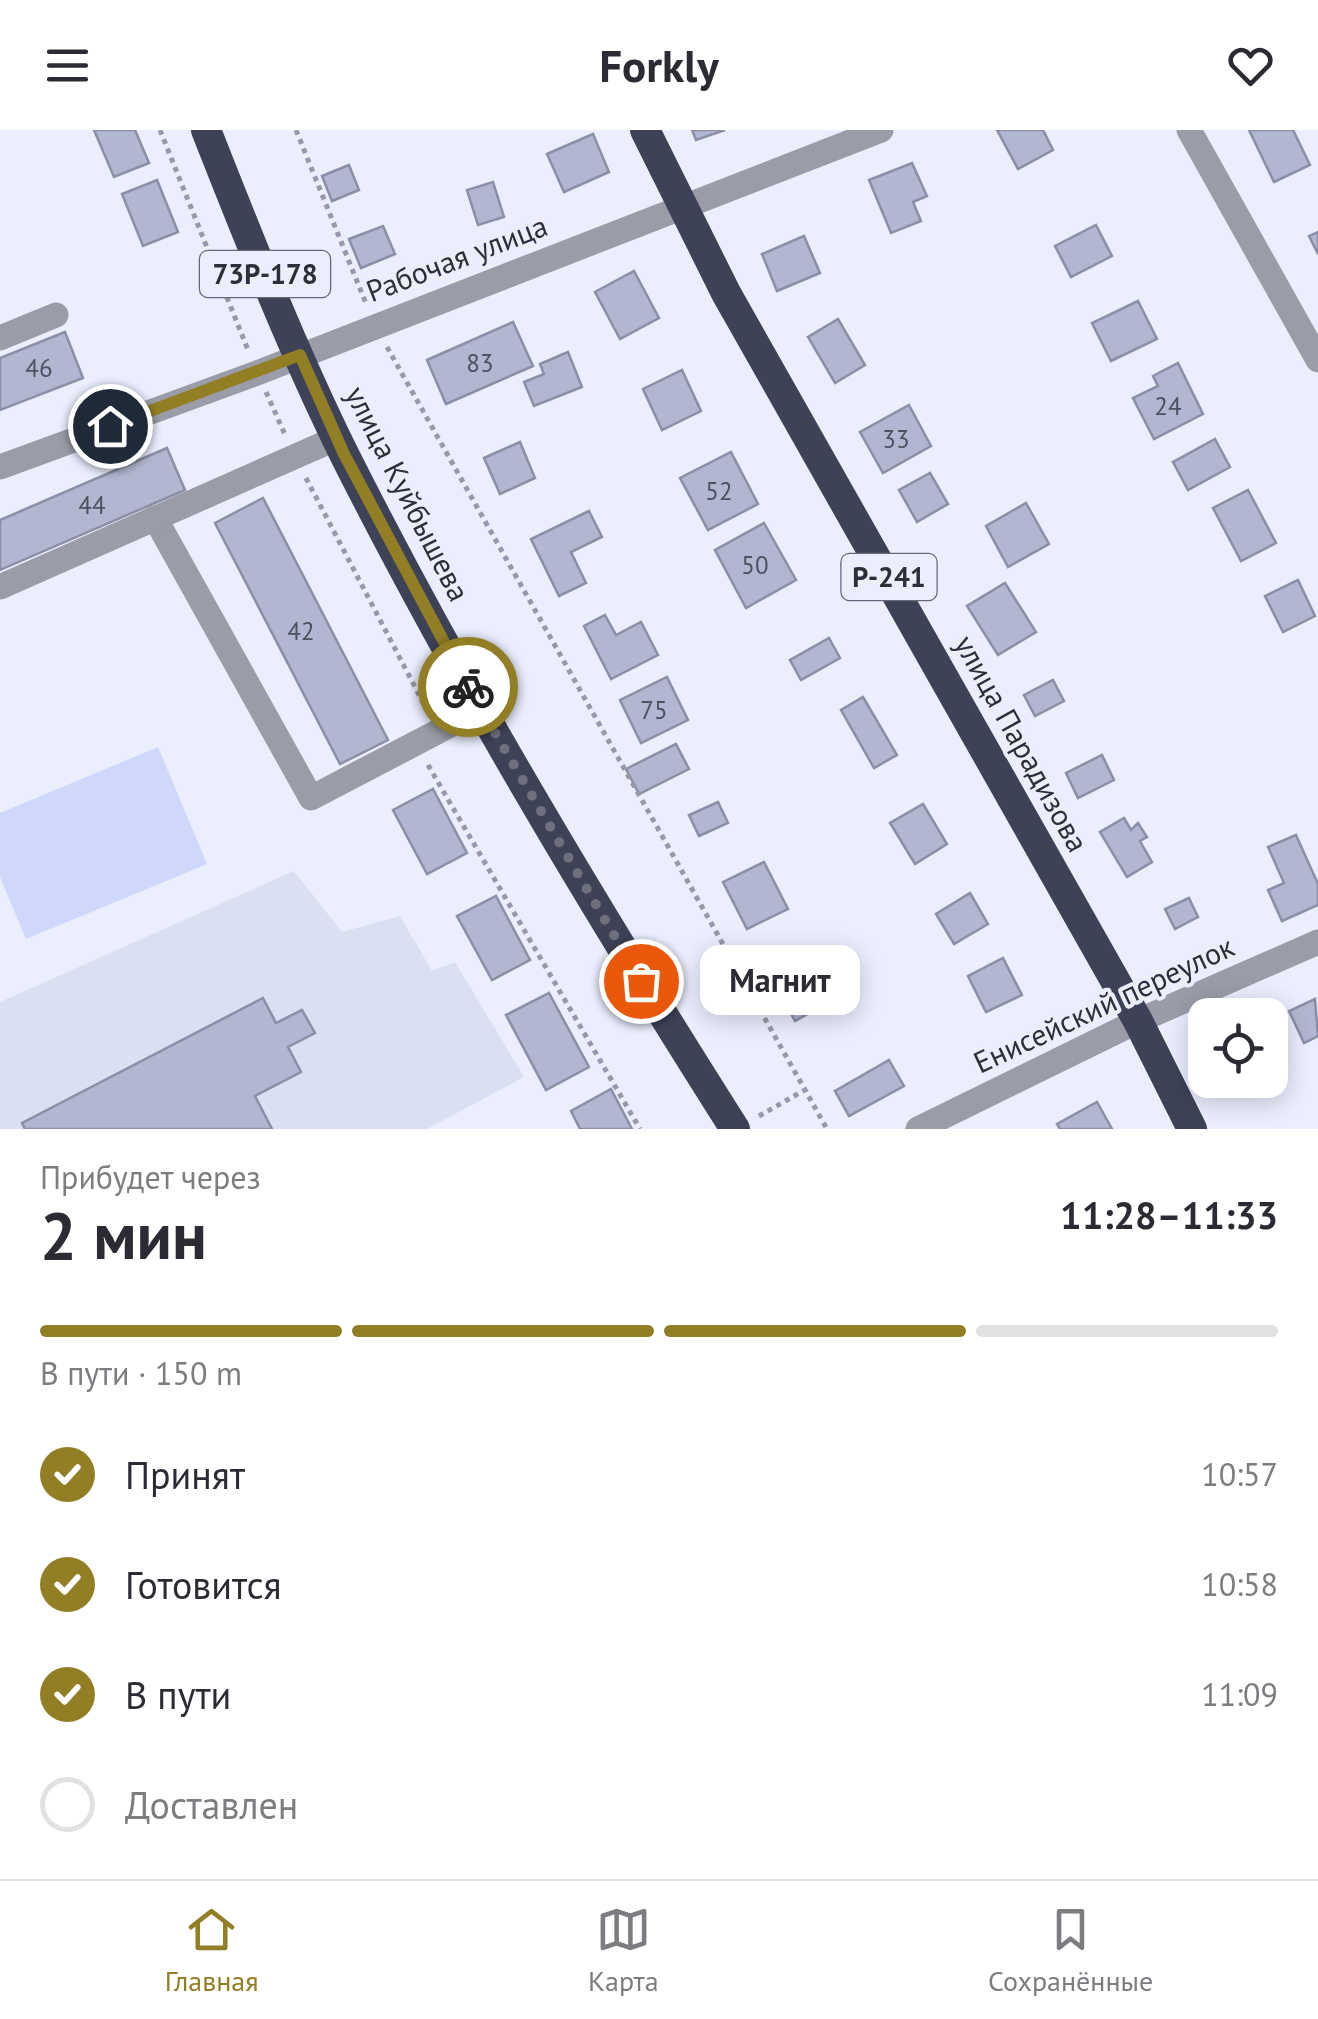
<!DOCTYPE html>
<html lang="ru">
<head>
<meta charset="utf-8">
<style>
  :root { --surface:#fff; --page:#f2f2f3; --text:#2b2b33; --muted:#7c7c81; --line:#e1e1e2; --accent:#927e25 }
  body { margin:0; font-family:"PT Sans",sans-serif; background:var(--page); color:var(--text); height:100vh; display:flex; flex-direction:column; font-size:38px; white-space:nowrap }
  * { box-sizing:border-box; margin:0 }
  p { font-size:32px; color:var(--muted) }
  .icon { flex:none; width:55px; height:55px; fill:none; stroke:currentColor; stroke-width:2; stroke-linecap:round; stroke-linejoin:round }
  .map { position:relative; height:999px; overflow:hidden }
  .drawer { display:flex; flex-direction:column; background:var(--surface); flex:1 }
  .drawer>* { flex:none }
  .buttons { position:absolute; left:1188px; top:868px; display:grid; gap:20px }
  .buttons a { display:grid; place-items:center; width:100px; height:100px; border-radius:20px; background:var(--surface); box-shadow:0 5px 25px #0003; font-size:50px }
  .pin { position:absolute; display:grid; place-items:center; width:85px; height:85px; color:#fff; margin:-42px; border:5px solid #fff; border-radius:50%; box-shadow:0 2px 10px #0007 }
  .courier { position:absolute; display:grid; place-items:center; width:100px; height:100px; margin:-50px; border:8px solid #927e25; border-radius:50%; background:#fff; color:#222; box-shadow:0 2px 12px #0007 }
  .bubble { position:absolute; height:70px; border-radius:20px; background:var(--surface); box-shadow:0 5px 25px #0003; font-size:32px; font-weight:800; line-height:70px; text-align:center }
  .summary em { font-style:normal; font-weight:800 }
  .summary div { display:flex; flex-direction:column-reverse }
  .summary { display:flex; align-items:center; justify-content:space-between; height:170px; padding:0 40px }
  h1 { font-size:65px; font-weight:800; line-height:75px }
  .bar { display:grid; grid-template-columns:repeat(4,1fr); gap:15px 10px; align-content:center; height:120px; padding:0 40px }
  .bar i { height:12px; border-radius:8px; background:var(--line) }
  .bar .current { background:var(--accent) }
  .bar p { grid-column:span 4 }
  ol { padding:0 40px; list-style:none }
  li { display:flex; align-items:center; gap:30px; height:110px }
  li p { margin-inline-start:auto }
  li .icon { padding:10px; border-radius:50%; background:var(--accent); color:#fff; stroke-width:4 }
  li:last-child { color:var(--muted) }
  li i { width:55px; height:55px; border:5px solid var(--line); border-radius:50% }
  header { display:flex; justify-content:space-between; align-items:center; height:130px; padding:0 40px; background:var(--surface); font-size:45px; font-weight:800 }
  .dock { display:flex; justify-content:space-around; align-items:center; height:140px; border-top:2px solid var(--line); background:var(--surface); font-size:28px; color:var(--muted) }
  .dock a { display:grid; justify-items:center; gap:5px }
  .dock .current { color:var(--accent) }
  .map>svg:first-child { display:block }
  .built { fill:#dadff2 }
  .green { fill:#cfd7fa }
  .building { fill:#b1b7d0; stroke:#8a8fa7; stroke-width:2.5 }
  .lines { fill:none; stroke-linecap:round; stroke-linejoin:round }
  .path { stroke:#9699a6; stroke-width:5; stroke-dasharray:5 5; stroke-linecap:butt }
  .minor { stroke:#9a9ca7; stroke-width:25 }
  .highway { stroke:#3e4257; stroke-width:30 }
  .done { stroke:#6e717d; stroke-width:10; stroke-dasharray:0 18 }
  .route { stroke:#927e25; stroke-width:12 }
  .labels { text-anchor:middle; stroke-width:8; stroke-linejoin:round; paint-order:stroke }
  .number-label { font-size:25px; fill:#4d505e }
  .shield { fill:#eaeefd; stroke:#656873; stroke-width:2.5 }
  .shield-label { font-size:28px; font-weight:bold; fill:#2c2e38 }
  .street-label { font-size:30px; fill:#2c2e38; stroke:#eaeefd }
</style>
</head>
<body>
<header><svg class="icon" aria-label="menu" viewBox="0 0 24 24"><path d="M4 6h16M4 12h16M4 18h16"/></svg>Forkly<svg class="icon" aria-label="heart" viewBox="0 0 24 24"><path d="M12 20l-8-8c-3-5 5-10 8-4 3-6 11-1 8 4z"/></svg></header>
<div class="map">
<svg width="1318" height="999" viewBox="0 0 1318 999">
  <rect width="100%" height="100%" fill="#eaeefd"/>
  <path class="built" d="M 294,741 L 342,802 L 400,786 L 432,841 L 455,832 L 524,947 L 427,999 L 0,999 L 0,872 Z"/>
  <path class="green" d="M 158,617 L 207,734 L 26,809 L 0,747 L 0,683 Z"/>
  <g class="building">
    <path d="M 94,0 L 135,0 L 149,33 L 114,47 Z"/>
    <path d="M 692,0 L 725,0 L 696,10 Z"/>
    <path d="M 997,0 L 1043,0 L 1053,20 L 1018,39 Z"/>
    <path d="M 1249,0 L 1293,0 L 1310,35 L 1274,52 Z"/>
    <path d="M 593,4 L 609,42 L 564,62 L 547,24 Z"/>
    <path d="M 912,33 L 927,66 L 913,72 L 921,91 L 891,103 L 869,50 Z"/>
    <path d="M 349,35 L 359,60 L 332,71 L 322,46 Z"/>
    <path d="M 157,50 L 178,102 L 143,116 L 122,64 Z"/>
    <path d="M 493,52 L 504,87 L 478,95 L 467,60 Z"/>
    <path d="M 1096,95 L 1112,126 L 1071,147 L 1055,116 Z"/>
    <path d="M 383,96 L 395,124 L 361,138 L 349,109 Z"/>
    <path d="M 1318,102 L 1318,124 L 1309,106 Z"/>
    <path d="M 804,106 L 820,143 L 777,161 L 762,124 Z"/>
    <path d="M 634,141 L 659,188 L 620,209 L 595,162 Z"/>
    <path d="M 1138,171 L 1157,209 L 1111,231 L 1092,193 Z"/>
    <path d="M 838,189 L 865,235 L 835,253 L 808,207 Z"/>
    <path d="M 513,192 L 533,236 L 446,274 L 427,230 Z"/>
    <path d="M 65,202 L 83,248 L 0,280 L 0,228 Z"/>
    <path d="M 568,222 L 582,257 L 534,276 L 524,252 L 544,244 L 540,234 Z"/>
    <path d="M 1178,233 L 1203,284 L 1154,309 L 1133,268 L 1158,256 L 1153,246 Z"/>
    <path d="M 682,240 L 701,281 L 662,300 L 643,259 Z"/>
    <path d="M 909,275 L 931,316 L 883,343 L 860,302 Z"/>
    <path d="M 1215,309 L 1230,337 L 1188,360 L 1173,332 Z"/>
    <path d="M 520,312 L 535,348 L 500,364 L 484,328 Z"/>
    <path d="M 167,318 L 185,360 L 0,440 L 0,390 Z"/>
    <path d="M 731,322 L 758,374 L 708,400 L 680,348 Z"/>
    <path d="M 930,343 L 948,374 L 917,392 L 899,360 Z"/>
    <path d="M 1248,360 L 1276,413 L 1241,431 L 1213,378 Z"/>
    <path d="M 263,368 L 388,610 L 340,634 L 215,393 Z"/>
    <path d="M 1026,373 L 1049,414 L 1008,437 L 986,396 Z"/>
    <path d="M 589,381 L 602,407 L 571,422 L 586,453 L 559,466 L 531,409 Z"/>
    <path d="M 764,393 L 796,450 L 746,478 L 715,420 Z"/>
    <path d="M 1298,450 L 1315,486 L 1283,502 L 1265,466 Z"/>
    <path d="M 1005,453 L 1036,502 L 998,525 L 967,476 Z"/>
    <path d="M 605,485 L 616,505 L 641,492 L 658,525 L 611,549 L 584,496 Z"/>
    <path d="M 829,508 L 840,528 L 801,550 L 790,530 Z"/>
    <path d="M 667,547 L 688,590 L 641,613 L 620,570 Z"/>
    <path d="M 1053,550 L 1064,571 L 1035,586 L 1024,565 Z"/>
    <path d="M 863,567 L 897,625 L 874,638 L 841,580 Z"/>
    <path d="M 676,614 L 689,639 L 639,664 L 626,639 Z"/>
    <path d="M 1102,625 L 1114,650 L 1078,668 L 1066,643 Z"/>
    <path d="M 433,659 L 467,723 L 427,744 L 393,680 Z"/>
    <path d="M 718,672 L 728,693 L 699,706 L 689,685 Z"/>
    <path d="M 923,674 L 947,714 L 915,734 L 890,693 Z"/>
    <path d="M 1124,688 L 1131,700 L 1138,693 L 1147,707 L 1140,711 L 1152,732 L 1127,747 L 1100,702 Z"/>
    <path d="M 1296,705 L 1318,754 L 1318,775 L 1282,791 L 1268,760 L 1284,753 L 1268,717 Z"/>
    <path d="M 764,732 L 788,779 L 747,799 L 723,752 Z"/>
    <path d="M 970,763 L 988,794 L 954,814 L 936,784 Z"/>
    <path d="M 496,766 L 530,830 L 492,850 L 457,786 Z"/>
    <path d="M 1189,768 L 1198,787 L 1175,799 L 1165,779 Z"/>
    <path d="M 1003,828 L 1022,865 L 986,882 L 968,846 Z"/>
    <path d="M 818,847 L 831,871 L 795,891 L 782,867 Z"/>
    <path d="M 549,863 L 589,937 L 546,960 L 506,885 Z"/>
    <path d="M 263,868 L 276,893 L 302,880 L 315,903 L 288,917 L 301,942 L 255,966 L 272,999 L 25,999 L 22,993 Z"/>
    <path d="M 1315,869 L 1318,906 L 1304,913 L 1289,881 Z"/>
    <path d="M 889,930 L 904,956 L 849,986 L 835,961 Z"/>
    <path d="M 611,959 L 632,999 L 580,999 L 571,981 Z"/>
    <path d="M 1097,972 L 1112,999 L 1060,999 L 1057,994 Z"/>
  </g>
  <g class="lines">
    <g class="path">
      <path d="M 160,0 L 248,220"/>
      <path d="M 296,0 L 367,176"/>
      <path d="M 387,217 L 827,999"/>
      <path d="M 266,262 L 286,307"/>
      <path d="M 306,348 L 428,582"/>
      <path d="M 428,635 L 640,999"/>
      <path d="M 759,986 L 803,961"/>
    </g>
    <g class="minor">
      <path d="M 1189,0 L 1318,230"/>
      <path d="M 0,208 L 56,185"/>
      <path d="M 0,337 L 257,243 L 881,0"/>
      <path d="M 155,388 L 311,668 L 481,579"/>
      <path d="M 0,457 L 337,308"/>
      <path d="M 918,999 L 1138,891 L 1318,812"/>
    </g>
    <g class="highway">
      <path d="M 206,0 C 249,109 293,221 345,326 C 462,558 596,780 735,999"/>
      <path d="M 645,0 L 726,163 L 1138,891 L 1192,999"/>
    </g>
  </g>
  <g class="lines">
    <path class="done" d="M 468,557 L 641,851"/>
    <path class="route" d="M 110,296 L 300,225 L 344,324 L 468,557"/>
  </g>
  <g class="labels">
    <g class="number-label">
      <text x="480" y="242">83</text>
      <text x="39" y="247">46</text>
      <text x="1168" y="285">24</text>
      <text x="896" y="318">33</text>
      <text x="719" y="370">52</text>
      <text x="92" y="384">44</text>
      <text x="755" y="444">50</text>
      <text x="301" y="510">42</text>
      <text x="654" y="589">75</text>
    </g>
    <g class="shield">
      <rect x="200" y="121" width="130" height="46" rx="8"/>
      <rect x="841.5" y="424" width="95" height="46" rx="8"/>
    </g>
    <g class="shield-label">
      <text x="265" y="154">73Р-178</text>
      <text x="889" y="457">Р-241</text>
    </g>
    <g class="street-label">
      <text transform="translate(457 129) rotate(-21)" y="10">Рабочая улица</text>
      <text transform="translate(407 364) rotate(63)" y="10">улица Куйбышева</text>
      <text transform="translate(1021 614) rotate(61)" y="10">улица Парадизова</text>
      <text transform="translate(1104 875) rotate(-25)" y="10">Енисейский переулок</text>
    </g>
  </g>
</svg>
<div class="buttons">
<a><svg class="icon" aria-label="locate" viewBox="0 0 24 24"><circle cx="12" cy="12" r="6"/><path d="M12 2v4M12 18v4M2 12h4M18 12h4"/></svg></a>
</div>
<div class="pin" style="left:641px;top:851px;background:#ea580c"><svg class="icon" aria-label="bag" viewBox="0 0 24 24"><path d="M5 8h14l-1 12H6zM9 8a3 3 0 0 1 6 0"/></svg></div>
<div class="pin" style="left:110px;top:296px;background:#1f2937"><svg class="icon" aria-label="home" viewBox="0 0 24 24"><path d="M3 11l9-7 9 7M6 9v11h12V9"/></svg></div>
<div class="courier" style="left:468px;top:557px"><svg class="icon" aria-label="bike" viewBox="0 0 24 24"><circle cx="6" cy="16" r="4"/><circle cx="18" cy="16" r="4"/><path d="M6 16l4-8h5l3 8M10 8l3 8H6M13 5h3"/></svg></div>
<div class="bubble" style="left:700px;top:815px;width:160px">Магнит</div>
</div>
<section class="drawer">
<div class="summary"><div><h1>2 мин</h1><p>Прибудет через</p></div><em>11:28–11:33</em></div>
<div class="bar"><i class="current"></i><i class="current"></i><i class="current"></i><i></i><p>В пути · 150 m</p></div>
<ol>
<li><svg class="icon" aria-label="check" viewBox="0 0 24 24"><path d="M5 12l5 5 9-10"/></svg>Принят<p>10:57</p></li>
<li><svg class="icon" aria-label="check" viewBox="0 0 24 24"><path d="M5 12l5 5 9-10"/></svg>Готовится<p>10:58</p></li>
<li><svg class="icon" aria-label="check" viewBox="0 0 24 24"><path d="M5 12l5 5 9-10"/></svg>В пути<p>11:09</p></li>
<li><i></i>Доставлен</li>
</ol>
</section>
<nav class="dock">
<a class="current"><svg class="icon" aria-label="home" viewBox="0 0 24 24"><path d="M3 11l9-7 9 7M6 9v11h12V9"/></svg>Главная</a>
<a><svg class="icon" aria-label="map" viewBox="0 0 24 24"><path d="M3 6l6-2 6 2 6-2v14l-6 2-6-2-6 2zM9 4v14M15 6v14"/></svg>Карта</a>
<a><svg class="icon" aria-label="saved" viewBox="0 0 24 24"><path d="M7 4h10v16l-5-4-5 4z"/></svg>Сохранённые</a>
</nav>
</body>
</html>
